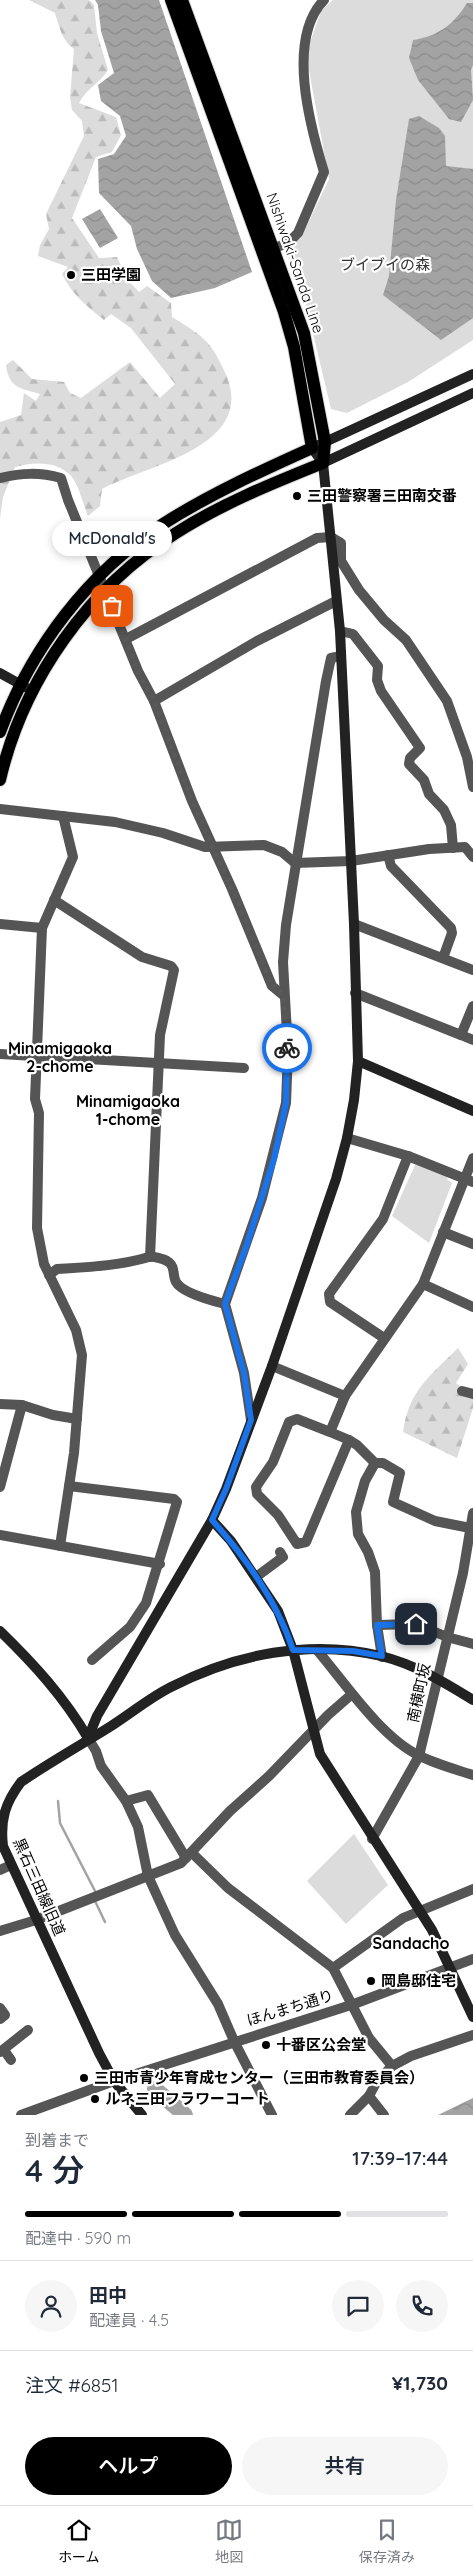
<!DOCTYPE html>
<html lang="ja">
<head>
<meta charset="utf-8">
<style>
  :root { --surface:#fff; --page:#f6f6f7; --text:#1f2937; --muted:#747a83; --line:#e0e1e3; --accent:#000 }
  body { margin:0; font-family:Quicksand,"Noto Sans JP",sans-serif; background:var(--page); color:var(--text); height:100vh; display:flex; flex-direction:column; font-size:19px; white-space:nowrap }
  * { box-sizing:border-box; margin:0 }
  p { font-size:16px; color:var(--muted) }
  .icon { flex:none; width:28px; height:28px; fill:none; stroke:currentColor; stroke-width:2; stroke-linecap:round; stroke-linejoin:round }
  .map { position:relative; height:2115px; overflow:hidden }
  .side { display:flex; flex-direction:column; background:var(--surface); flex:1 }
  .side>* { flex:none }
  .pin { position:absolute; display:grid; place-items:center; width:42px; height:42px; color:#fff; margin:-21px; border-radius:10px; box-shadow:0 2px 8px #0006 }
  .courier { position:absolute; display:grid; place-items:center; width:50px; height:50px; margin:-25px; border:4px solid #1a73e8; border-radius:50%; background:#fff; color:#222; box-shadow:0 1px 6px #0007 }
  .bubble { position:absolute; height:35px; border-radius:18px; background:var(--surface); box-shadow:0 2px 8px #0003; font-size:16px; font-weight:600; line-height:35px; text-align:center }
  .summary em { font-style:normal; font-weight:600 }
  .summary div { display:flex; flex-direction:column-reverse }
  .summary { display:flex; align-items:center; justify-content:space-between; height:85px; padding:0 25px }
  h1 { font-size:32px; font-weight:600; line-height:38px }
  .bar { display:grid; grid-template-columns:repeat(4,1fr); gap:8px 5px; align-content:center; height:60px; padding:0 25px }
  .bar i { height:6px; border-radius:4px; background:var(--line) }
  .bar .active { background:var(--accent) }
  .bar p { grid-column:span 4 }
  .line { display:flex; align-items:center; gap:12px; padding:0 25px; border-top:1px solid var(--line) }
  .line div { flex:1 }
  .round { display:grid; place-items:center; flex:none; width:52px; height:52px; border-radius:26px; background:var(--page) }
  .primary-button { display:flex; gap:10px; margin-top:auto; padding:10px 25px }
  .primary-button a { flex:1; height:58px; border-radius:30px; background:var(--accent); color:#fff; font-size:20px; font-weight:600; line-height:58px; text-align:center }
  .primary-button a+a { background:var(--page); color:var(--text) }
  .tab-bar { display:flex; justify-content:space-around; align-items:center; height:70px; border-top:1px solid var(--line); background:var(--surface); font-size:14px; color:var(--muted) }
  .tab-bar a { display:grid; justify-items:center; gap:2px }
  .tab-bar .active { color:var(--accent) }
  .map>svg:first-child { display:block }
  .green { fill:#dcdcdc }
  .forest { fill:url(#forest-firs) }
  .water { fill:url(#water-waves) }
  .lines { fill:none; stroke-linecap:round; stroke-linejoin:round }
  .stream { stroke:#a3a3a3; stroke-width:2.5 }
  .river { stroke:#a3a3a3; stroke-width:16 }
  .primary-casing { stroke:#dbdbdb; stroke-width:14 }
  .street { stroke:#555; stroke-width:10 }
  .secondary { stroke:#222; stroke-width:10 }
  .primary { stroke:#000; stroke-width:12 }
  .done { stroke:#595959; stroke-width:5; stroke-dasharray:0 9 }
  .route { stroke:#1a73e8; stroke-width:6 }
  .poi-dot { fill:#000; stroke:#fff; stroke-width:2 }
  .labels { text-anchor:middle; stroke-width:4.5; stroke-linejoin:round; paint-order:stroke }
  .street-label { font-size:15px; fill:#000; stroke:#fff }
  .park-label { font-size:15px; fill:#333; stroke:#fff }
  .poi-label { font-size:15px; font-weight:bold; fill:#000; stroke:#fff; text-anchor:start }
  .neighbourhood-label { font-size:16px; font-weight:bold; fill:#000; stroke:#fff }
</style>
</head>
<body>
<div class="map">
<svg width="473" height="2115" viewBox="0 0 473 2115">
  <defs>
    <pattern id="forest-firs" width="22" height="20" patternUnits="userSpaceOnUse" patternTransform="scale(1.25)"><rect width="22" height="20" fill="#dcdcdc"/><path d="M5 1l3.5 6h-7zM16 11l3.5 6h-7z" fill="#bbb"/></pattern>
    <pattern id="water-waves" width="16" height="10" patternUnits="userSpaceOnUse" patternTransform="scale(1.25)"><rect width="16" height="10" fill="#a3a3a3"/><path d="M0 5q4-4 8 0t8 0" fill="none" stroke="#8b8b8b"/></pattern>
  </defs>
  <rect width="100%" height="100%" fill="#fff"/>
  <g class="green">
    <path d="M 333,0 L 473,0 L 473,340 L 408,382 L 347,413 L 331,409 L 306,304 L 286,250 L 301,238 L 329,179 L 306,54 L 321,11 Z"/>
    <path d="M 416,1163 L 448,1175 L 447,1179 L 452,1183 L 429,1243 L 392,1216 Z"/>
    <path d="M 354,1834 L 388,1885 L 346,1924 L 307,1881 Z"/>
  </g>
  <g class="forest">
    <path d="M 29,0 L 89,0 L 94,5 L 97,33 L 108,70 C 100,83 86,89 79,103 L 116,117 L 121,135 L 112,152 L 96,157 L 72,218 L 99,258 L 117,257 L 127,279 L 139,292 L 147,286 L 171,303 L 172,317 C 205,337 212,342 227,377 C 255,448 143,466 102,489 L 100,506 L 88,516 C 83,504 79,485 71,476 C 57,460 32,462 15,467 L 3,497 L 0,518 L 0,422 L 21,415 L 24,393 L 36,401 L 40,394 C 21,388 9,389 6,365 L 13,360 L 32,379 L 64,382 L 70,393 L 81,398 L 130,362 L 160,398 L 175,384 L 131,328 L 111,314 L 104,320 C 86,306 72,294 62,274 L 68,267 L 38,256 L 40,245 L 49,229 L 46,214 L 84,136 L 82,121 L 72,110 L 70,97 L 74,49 C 62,41 59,26 55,13 Z"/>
    <path d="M 458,1348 L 468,1364 L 456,1383 L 473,1396 L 473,1408 L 457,1458 L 403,1432 C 409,1390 430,1376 458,1348 Z"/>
  </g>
  <g class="water">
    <path d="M 95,0 L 159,0 L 252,272 L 215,288 L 171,298 L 152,281 L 137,249 L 131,226 L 99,193 L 98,159 L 114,154 L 126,136 L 120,116 L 101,101 L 98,85 L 114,73 L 101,31 L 98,5 Z"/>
    <path d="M 467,3 L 473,3 L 473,65 L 471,70 L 473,100 L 461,122 L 449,119 L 418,80 L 409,58 L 413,40 C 439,36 454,24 467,3 Z"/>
    <path d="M 419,116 L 439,128 L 445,136 L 446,166 L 473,169 L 473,318 L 441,340 L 383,295 L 389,276 L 396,200 L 409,119 Z"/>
    <path d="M 100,209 L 118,238 L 100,248 L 82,219 Z"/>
    <path d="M 473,2098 L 473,2115 L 438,2115 Z"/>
  </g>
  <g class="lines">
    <g class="stream">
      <path d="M 58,1801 L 60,1823 L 95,1891"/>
      <path d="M 95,1901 L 105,1922"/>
    </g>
    <path class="river" d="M 155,2089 L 185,2115"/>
    <defs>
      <g id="primary">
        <path d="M 0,732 C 31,648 88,573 163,524 C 210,494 261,471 312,448 L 294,347 L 284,312 L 171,0"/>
        <path d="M 0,780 C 23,680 89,587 176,533 C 221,504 273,483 323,463 L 325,442 L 304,333 L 182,0"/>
      </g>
    </defs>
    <use href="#primary" class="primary-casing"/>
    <g class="street">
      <path d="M 273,249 L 289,242 L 298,233 L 324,172 C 310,126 286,39 324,0"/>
      <path d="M 0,478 C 22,473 39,472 61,478 L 68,500 L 138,671 L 154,701 L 192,801 L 232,889 L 272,986 L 283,995"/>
      <path d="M 340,631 L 353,634 L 378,666 L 377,680 L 381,691 L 420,748 L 410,758 L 409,764 L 424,780 L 429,794 L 444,810 L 451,825 L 453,848"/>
      <path d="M 126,639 L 317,538 L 331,537 L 341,543 L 341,561 L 359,590 L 384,620 L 406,640 L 447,701 L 467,757 L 473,787"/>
      <path d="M 154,701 L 257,641 L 336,601"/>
      <path d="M 0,809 L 115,822 L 163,833 L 205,847 L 264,845 L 282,852 L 295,863 L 351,861 L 429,849 L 465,847 L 473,857"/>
      <path d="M 388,855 L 391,866 L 451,928 L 452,933 L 443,958"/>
      <path d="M 54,900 L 142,957 L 171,966 L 174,970 L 160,1035 L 150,1257"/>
      <path d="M 0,924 L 42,928"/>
      <path d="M 354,924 L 473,970"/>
      <path d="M 355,993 L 461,1035 L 473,1006"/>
      <path d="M 461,1035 L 473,1040"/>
      <path d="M 0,1054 L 244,1068"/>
      <path d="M 347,1138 L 408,1156 L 473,1182"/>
      <path d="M 443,1232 L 473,1244"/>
      <path d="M 49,1275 L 57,1269 C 89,1267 118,1266 149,1257 C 153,1256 164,1259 167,1261 C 176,1266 172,1275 176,1282 C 182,1293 213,1301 225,1304"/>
      <path d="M 423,1284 L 473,1307"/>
      <path d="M 384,1338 L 330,1302 L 329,1294 L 383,1219 L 408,1156"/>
      <path d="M 272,1366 L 345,1396"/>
      <path d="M 462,1391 L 473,1394"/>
      <path d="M 0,1404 L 22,1405 L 53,1415 L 77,1419"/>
      <path d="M 251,1420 L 244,1373 L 225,1304 L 262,1198 L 286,1103 L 288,1051 L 283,962 L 286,925 L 326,681 L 331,658 L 341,656"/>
      <path d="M 330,1432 L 297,1419 L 289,1422 L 273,1462 L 256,1487 L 257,1494 L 278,1515 L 297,1544 L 306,1542 L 349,1440 L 330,1432 L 345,1396 L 423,1284 L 473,1158"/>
      <path d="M 349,1440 L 357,1445 L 375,1463 L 365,1481 L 356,1512 L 358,1534 L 368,1552 L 375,1572 L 377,1625 L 382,1657"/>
      <path d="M 375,1463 L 383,1463 L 400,1473 L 393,1502 L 435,1521 L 470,1528"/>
      <path d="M 69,1486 L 174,1499 L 177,1502 L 146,1603 L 130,1627 L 92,1660"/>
      <path d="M 0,1487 L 22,1405"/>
      <path d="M 0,1535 L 160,1564"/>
      <path d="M 60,1546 L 74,1453 L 82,1355 L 76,1330 L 44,1264 L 37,1228 L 39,1113 L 35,1099 L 42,928 L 73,857 L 63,816"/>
      <path d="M 256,1577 L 283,1557 L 280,1552"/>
      <path d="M 377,1625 L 416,1624 L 447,1637 L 473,1644"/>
      <path d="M 317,1650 C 345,1683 380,1736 418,1755 C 435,1764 455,1769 473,1775"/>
      <path d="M 88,1738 L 96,1751 L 101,1766 L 126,1801 L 138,1827 L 148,1876 L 175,1935 L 218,2004 L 234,2041 L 272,2115"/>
      <path d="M 126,1801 L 148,1795 L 186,1858"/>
      <path d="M 372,1839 L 419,1756 L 463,1573 L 473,1513"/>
      <path d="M 192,1853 L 228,1888 L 333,1968 L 369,2038 L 392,2066"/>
      <path d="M 0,1870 L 11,1865"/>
      <path d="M 0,1931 L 36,1920 L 181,1863 L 230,1811 L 269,1776 L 328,1715 L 352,1694"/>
      <path d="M 333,1968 L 403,1918 L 473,1889"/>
      <path d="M 0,2008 L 5,2015 L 0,2019"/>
      <path d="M 4,2050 L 11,2060"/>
      <path d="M 0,2052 L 28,2030"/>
      <path d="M 369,2096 L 384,2115"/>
      <path d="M 21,2115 L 114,2081 L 354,2004 L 473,1959"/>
      <path d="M 350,2115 L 369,2096 L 376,2083 L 392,2066 L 411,2056 L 473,2035"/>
    </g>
    <g class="secondary">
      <path d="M 323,463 L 473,393"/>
      <path d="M 0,673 L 27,688"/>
      <path d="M 358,1061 L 473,1111"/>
      <path d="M 212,1520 L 231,1541 L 278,1611 L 293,1650 L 320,1754 L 432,1930 L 473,2017"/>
      <path d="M 0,1631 C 34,1664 64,1697 88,1738"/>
      <path d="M 88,1738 L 97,1716 L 212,1520 L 226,1489 L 272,1366 L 336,1179 L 347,1138 L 354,1100 L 358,1061 L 354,924 L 340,631 L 323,463 L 312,448 L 473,374"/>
      <path d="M 142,2115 L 114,2081 L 99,2053 L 3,1846 C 0,1820 5,1803 21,1782 C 49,1763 79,1746 108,1728 C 129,1715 149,1698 171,1687 C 235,1654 310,1639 381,1656 C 414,1664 444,1682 473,1700"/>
    </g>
    <use href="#primary" class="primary"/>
  </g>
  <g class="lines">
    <path class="done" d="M 112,606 L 138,671 L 154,701 L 192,801 L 232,889 L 272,986 L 283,994 L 287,1048"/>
    <path class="route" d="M 287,1048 L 286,1103 L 274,1159 L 246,1247 L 225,1304 L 244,1373 L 251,1420 L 226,1489 L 212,1520 C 246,1558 277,1601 293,1650 L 353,1651 L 382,1656 L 377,1625 L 416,1624"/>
  </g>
  <g class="poi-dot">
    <circle cx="71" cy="275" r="5"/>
    <circle cx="297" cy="496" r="5"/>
    <circle cx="371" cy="1981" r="5"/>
    <circle cx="266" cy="2045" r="5"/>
    <circle cx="84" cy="2078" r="5"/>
    <circle cx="95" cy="2099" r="5"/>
  </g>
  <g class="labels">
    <g class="street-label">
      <text transform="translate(295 263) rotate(71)" y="5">Nishiwaki-Sanda Line</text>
      <text transform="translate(419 1693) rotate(-78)" y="5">南横町坂</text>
      <text transform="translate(39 1887) rotate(66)" y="5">黒石三田線旧道</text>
      <text transform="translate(290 2008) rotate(-17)" y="5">ほんまち通り</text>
    </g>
    <g class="park-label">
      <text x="385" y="270">ブイブイの森</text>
    </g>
    <g class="poi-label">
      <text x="81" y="280">三田学園</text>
      <text x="307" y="501">三田警察署三田南交番</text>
      <text x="381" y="1986">岡島邸住宅</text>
      <text x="276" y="2050">十番区公会堂</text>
      <text x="94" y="2083">三田市青少年育成センター（三田市教育委員会）</text>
      <text x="105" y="2104">ルネ三田フラワーコート</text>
    </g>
    <g class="neighbourhood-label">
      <text x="60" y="1054">Minamigaoka<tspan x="60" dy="18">2-chome</tspan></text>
      <text x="128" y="1107">Minamigaoka<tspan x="128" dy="18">1-chome</tspan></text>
      <text x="411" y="1949">Sandacho</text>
    </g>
  </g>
</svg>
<div class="pin" style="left:112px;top:606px;background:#ea580c"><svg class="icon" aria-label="bag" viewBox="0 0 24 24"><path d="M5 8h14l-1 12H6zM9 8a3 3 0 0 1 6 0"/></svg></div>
<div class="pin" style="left:416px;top:1624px;background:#1f2937"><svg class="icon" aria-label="home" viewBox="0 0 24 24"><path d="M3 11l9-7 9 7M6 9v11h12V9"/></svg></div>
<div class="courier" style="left:287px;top:1048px"><svg class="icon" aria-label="bike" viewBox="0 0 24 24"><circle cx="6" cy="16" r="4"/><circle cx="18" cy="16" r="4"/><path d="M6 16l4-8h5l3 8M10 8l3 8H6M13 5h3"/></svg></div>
<div class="bubble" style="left:52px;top:521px;width:120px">McDonald's</div>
</div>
<section class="side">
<div class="summary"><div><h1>4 分</h1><p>到着まで</p></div><em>17:39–17:44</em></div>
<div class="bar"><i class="active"></i><i class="active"></i><i class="active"></i><i></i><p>配達中 · 590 m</p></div>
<div class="line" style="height:90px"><a class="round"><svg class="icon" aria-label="person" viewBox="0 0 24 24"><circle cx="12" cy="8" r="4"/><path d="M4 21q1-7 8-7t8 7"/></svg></a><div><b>田中</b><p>配達員 · 4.5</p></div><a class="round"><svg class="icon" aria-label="chat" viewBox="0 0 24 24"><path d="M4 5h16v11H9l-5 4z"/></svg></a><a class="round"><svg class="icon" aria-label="phone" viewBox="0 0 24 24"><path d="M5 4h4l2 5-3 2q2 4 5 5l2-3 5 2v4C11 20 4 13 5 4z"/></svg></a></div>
<div class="line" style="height:65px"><div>注文 #6851</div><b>¥1,730</b></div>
<div class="primary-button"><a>ヘルプ</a><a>共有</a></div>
</section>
<nav class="tab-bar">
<a class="active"><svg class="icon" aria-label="home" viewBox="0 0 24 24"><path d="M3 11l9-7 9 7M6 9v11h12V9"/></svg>ホーム</a>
<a><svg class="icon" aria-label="map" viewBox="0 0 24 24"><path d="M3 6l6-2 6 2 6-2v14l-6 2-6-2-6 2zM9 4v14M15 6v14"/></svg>地図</a>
<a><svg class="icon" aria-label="saved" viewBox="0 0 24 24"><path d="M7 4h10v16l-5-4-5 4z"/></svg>保存済み</a>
</nav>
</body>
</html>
